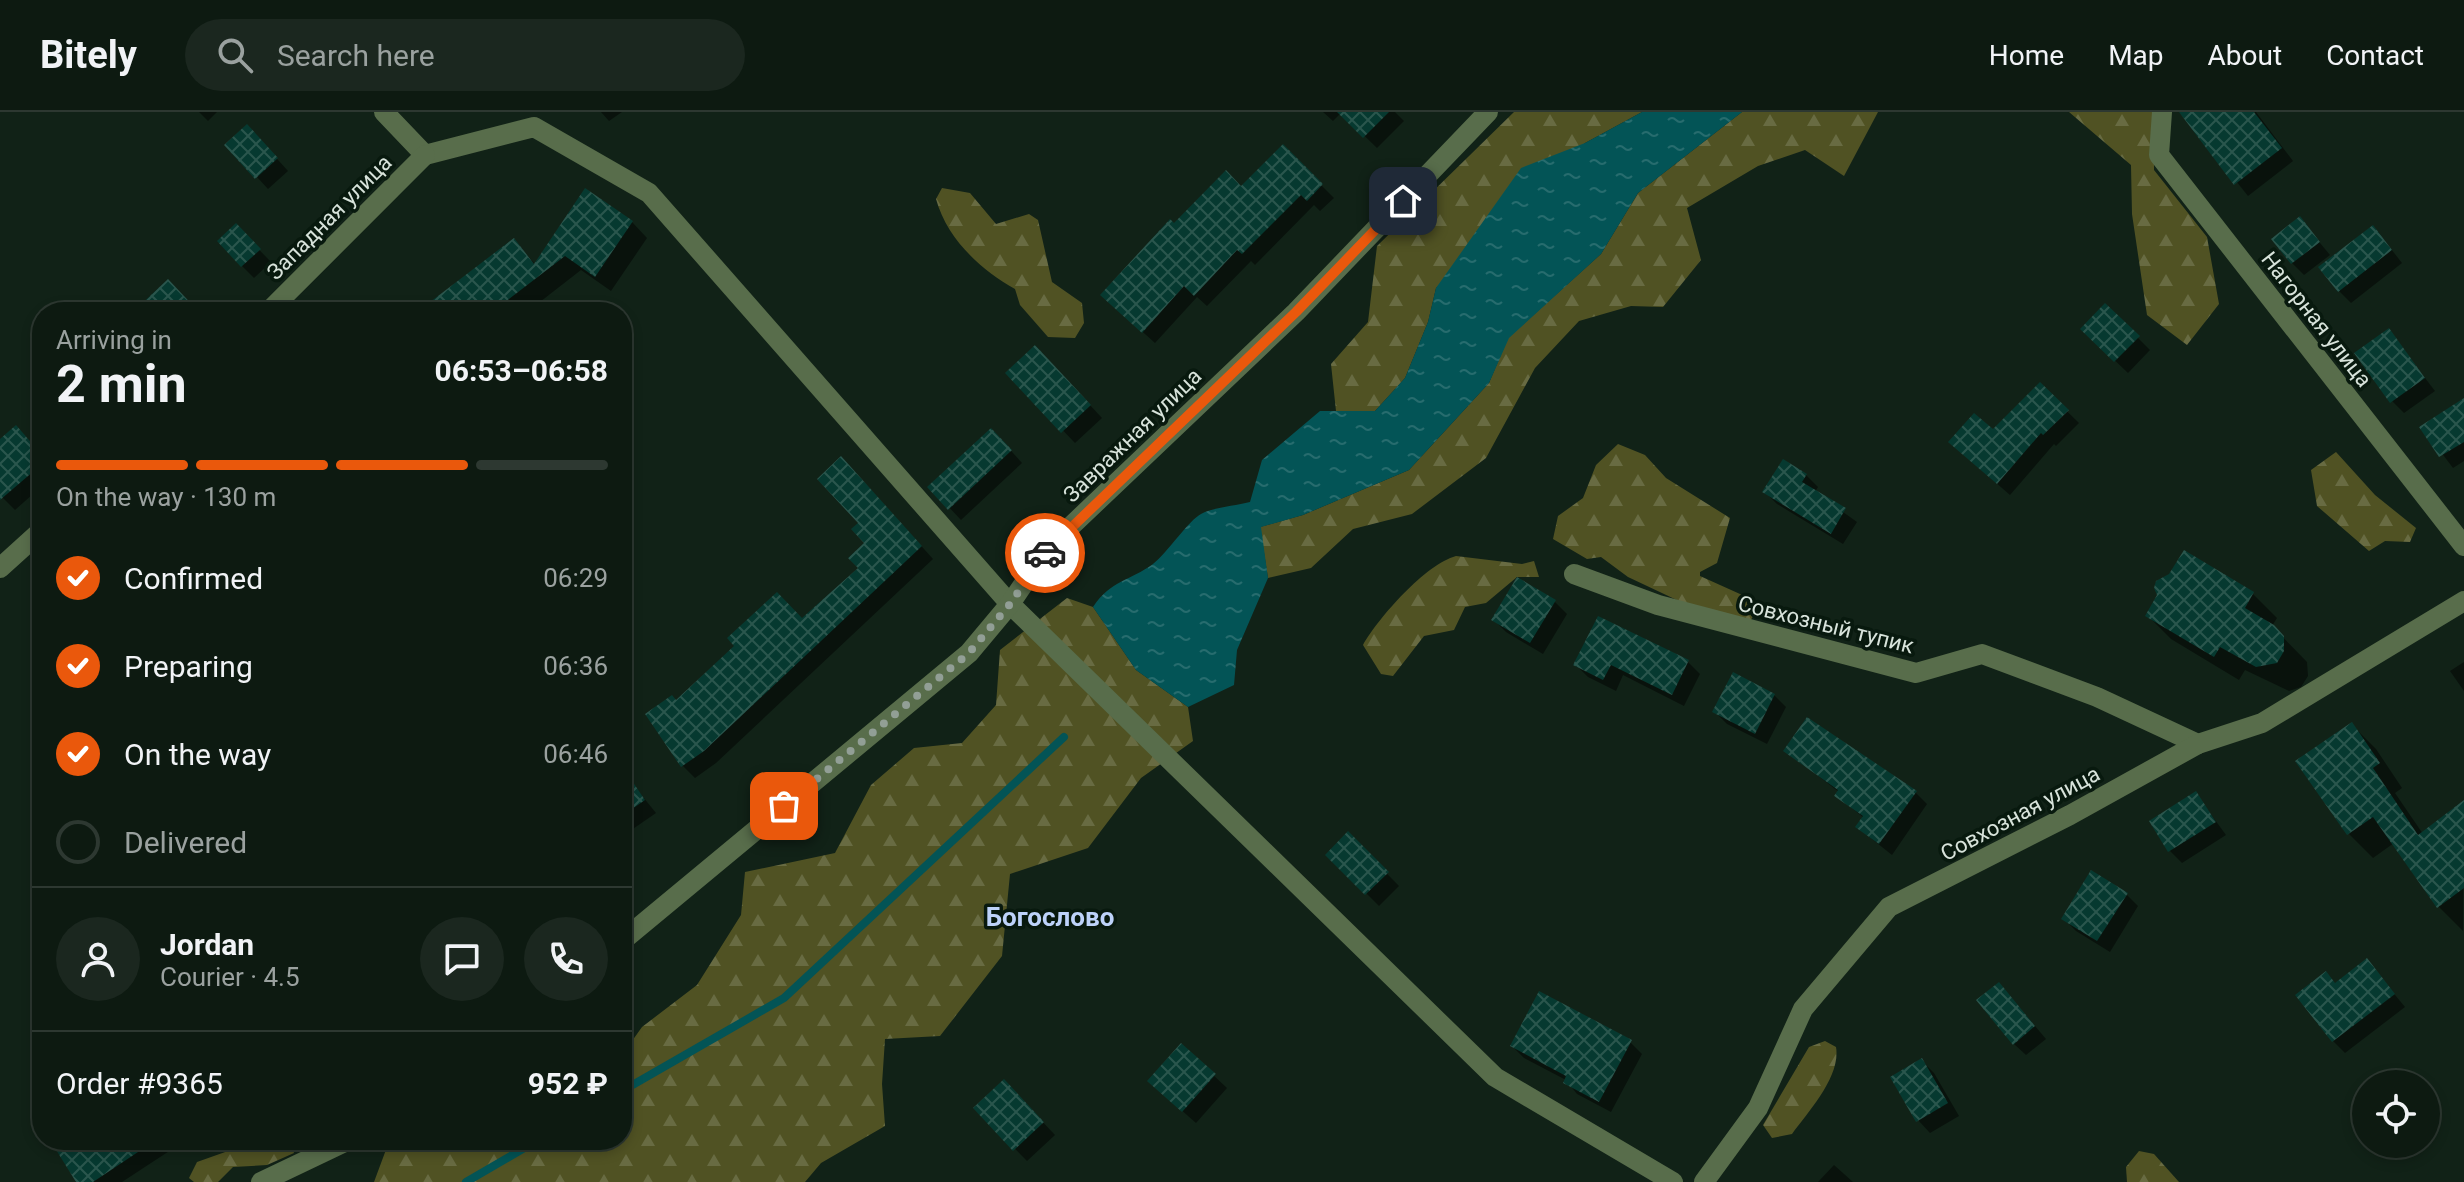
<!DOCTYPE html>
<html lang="en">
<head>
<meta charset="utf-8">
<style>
  :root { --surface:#0d1a11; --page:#1b271f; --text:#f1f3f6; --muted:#9aa19f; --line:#2d3831; --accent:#ea580c }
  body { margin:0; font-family:Roboto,sans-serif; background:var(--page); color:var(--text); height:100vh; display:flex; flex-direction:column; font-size:30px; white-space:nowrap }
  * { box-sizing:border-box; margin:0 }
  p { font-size:26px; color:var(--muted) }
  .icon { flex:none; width:44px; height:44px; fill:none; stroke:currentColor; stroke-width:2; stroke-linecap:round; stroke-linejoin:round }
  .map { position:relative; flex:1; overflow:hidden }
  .details { position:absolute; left:32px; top:190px; width:600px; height:848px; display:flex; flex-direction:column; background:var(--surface); border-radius:32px; box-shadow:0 4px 12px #0003,0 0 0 2px var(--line) }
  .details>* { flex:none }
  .tools { position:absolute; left:2352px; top:958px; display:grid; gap:16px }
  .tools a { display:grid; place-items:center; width:88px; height:88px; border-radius:50%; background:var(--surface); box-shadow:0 4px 12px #0003,0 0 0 2px var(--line); font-size:40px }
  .pin { position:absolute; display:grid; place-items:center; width:68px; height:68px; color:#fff; margin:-34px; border-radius:16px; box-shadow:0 4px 12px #0006 }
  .courier { position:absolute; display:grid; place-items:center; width:80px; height:80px; margin:-40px; border:6px solid #ea580c; border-radius:50%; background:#fff; color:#222; box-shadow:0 2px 10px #0007 }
  .overview em { font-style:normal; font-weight:700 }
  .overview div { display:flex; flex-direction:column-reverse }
  .overview { display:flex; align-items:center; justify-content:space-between; height:136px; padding:0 24px }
  h1 { font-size:52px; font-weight:700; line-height:60px }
  .bar { display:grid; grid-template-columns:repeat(4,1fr); gap:12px 8px; align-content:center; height:96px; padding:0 24px }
  .bar i { height:10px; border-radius:6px; background:var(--line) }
  .bar .current { background:var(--accent) }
  .bar p { grid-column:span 4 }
  .line { display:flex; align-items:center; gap:20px; padding:0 24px; border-top:2px solid var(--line) }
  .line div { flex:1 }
  .round { display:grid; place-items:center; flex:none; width:84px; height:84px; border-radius:42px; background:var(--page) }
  ol { padding:0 24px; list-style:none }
  li { display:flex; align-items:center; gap:24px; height:88px }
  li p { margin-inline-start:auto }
  li .icon { padding:8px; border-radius:50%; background:var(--accent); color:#fff; stroke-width:4 }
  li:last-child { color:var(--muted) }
  li i { width:44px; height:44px; border:4px solid var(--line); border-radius:50% }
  header { display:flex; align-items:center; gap:48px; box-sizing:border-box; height:112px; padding:0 40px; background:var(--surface); border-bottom:2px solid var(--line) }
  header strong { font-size:38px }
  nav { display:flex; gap:44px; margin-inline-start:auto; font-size:28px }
  .search { width:560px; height:72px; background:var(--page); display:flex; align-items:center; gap:20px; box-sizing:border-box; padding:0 28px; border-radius:44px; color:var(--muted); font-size:30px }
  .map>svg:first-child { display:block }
  .forest { fill:url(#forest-firs) }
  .water { fill:url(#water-ripples) }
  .shadow { fill:#0007 }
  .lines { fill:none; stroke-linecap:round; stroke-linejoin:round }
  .stream { stroke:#035456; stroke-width:8 }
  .building { fill:url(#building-cross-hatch) }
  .minor { stroke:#586d4b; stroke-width:20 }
  .done { stroke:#929f96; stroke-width:8; stroke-dasharray:0 14.4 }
  .route { stroke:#ea580c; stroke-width:10 }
  .labels { text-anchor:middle; stroke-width:7; stroke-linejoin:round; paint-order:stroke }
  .street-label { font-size:22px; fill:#d8e3db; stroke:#08190e }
  .quarter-label { font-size:26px; font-weight:bold; fill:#bdd2f9; stroke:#08190e }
</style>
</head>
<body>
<header>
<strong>Bitely</strong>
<div class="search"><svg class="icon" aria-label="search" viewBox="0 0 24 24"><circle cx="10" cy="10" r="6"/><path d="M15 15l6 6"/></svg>Search here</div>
<nav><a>Home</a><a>Map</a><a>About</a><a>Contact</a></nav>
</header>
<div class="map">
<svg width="2464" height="1070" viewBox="0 0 2464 1070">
  <defs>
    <pattern id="forest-firs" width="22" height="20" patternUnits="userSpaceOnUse" patternTransform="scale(2)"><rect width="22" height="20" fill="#505223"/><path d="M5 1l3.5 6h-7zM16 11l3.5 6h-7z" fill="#686b42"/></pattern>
    <pattern id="water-ripples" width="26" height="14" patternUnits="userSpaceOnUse" patternTransform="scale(2)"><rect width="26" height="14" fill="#035456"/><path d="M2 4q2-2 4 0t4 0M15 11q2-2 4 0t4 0" fill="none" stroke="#276c6e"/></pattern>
    <pattern id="building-cross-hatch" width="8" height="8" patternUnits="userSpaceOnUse" patternTransform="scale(2)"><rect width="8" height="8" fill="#063930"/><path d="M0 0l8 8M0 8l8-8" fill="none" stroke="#2a564d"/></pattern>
  </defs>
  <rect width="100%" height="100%" fill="#112217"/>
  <g class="forest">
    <path d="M 1514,0 L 1642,0 L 1585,31 L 1436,176 L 1428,210 L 1405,266 L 1375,299 L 1336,299 L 1331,252 L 1368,210 L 1377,134 Z"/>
    <path d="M 1742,0 L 1878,0 L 1844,64 L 1805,38 L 1758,54 L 1687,96 L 1701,148 L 1663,195 L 1631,194 L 1579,209 L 1535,256 L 1486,346 L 1412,402 L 1353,417 L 1311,456 L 1268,466 L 1260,415 L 1303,403 L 1409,358 L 1489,271 L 1508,226 L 1601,142 L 1638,81 Z"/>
    <path d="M 2069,0 L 2154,0 L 2154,58 L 2207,125 L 2219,192 L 2187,233 L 2147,203 L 2132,102 L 2131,53 Z"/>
    <path d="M 942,76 L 970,81 L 996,112 L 1029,102 L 1038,108 L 1052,170 L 1082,191 L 1084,211 L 1075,226 L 1048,225 L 1020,193 L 1015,177 C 981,158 947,127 936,87 Z"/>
    <path d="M 1618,332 L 1645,343 L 1666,366 L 1730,406 L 1717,451 L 1700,460 L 1700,464 L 1760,491 L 1751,508 L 1698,498 L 1628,465 L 1601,445 L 1587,447 L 1553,427 L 1558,404 L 1583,386 L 1596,353 Z"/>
    <path d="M 2336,340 L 2375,383 L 2416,416 L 2410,430 L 2385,429 L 2369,439 L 2317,394 L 2311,358 Z"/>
    <path d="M 1456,444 L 1522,452 L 1534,449 L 1539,465 L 1517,465 L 1486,491 L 1465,495 L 1454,518 L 1424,524 L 1393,564 L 1381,562 L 1363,533 C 1379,505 1426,452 1456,444 Z"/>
    <path d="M 1067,486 L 1093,495 L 1136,558 L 1188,595 L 1193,629 L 1141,666 L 1088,736 L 1010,762 L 1002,844 L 940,924 L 885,927 L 882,972 L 885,1014 L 821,1051 L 805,1070 L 374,1070 L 387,1035 L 394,1028 L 622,1028 L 622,943 L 642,915 L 697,873 L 741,803 L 745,760 L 835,741 L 871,673 L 914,636 L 962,631 L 996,593 L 1000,538 Z"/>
    <path d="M 1825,929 L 1836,935 C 1841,964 1809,999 1792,1022 L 1772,1026 L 1763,1013 L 1809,935 Z"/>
    <path d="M 248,1028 L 289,1028 L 294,1041 L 267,1053 L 233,1055 L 218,1070 L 194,1070 L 189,1066 L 197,1050 L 245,1033 Z"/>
    <path d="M 2139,1039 L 2154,1042 L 2179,1070 L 2127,1070 L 2126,1055 Z"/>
  </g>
  <path class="water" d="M 1642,0 L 1742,0 L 1638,81 L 1601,142 L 1509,226 L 1489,271 L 1409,358 L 1303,403 L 1261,415 L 1268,466 L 1237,538 L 1234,573 L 1188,595 L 1136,558 L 1093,495 C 1111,468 1130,469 1153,452 C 1168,440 1189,408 1201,402 C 1214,395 1235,394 1250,390 L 1262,348 L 1320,299 L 1375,299 L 1405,266 L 1428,210 L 1436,176 L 1521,56 L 1585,31 Z"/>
  <g class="shadow">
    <path d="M 199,0 L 217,0 L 208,9 Z"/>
    <path d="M 601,0 L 622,0 L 609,9 Z"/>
    <path d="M 1323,0 L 1395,0 L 1404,9 L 1377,36 L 1341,1 L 1333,9 Z"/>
    <path d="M 2181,0 L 2256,0 L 2293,49 L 2248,84 Z"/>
    <path d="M 259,27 L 288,59 L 268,77 L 257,65 Z"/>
    <path d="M 1283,35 L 1334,86 L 1320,99 L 1314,93 L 1255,153 L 1251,149 L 1207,194 L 1197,185 L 1155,231 L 1115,195 L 1174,114 L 1241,77 Z"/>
    <path d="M 2300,107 L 2330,143 L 2304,163 L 2292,151 Z"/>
    <path d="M 632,110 L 647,126 L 611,179 L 581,158 L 527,200 L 436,200 L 514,129 L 535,152 Z"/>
    <path d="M 236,114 L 271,150 L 254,166 L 242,154 Z"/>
    <path d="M 2384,128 L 2402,151 L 2351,191 L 2339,179 Z"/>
    <path d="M 2105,193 L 2150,238 L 2128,261 L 2082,217 Z"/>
    <path d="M 2389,219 L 2435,279 L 2404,301 L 2392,289 Z"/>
    <path d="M 1047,247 L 1102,306 L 1075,331 L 1008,261 Z"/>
    <path d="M 2040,273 L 2079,311 L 2056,334 L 2054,332 L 2010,383 L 1963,342 L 1994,320 Z"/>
    <path d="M 2464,288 L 2464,349 L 2453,356 L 2422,315 Z"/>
    <path d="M 0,330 L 42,344 L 42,374 L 15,398 L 0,383 Z"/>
    <path d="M 1003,330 L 1022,351 L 961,408 L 930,375 Z"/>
    <path d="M 853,358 L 933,447 L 716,651 L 695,666 L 683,654 L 677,590 L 802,508 L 861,456 L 866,431 Z"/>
    <path d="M 1806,363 L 1818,375 L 1815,380 L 1857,410 L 1843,432 L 1777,392 L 1765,380 Z"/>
    <path d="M 2184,441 L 2253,482 L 2277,506 L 2272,514 L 2307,550 L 2308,564 L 2301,575 L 2289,579 L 2245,558 L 2239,568 L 2171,527 L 2147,503 Z"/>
    <path d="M 1555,490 L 1567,502 L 1543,542 L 1506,520 L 1494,508 Z"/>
    <path d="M 1599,506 L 1688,550 L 1700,562 L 1684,594 L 1623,563 L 1616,579 L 1588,565 L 1576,553 Z"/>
    <path d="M 2464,550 L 2464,579 L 2450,559 Z"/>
    <path d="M 1774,583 L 1786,595 L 1767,632 L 1727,612 L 1715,600 Z"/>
    <path d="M 2352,613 L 2376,637 L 2402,676 L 2395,681 L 2423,722 L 2464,690 L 2463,819 L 2439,795 L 2394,731 L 2373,746 L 2349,722 L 2298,649 Z"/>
    <path d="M 1786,639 L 1915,680 L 1927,692 L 1892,743 L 1857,715 L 1864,706 L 1837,684 L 1839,680 Z"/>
    <path d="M 622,659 L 656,701 L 627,721 L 622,716 Z"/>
    <path d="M 2196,682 L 2226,723 L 2182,751 L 2170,739 Z"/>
    <path d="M 1348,722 L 1399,774 L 1379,794 L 1328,743 Z"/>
    <path d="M 2126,782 L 2138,794 L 2110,840 L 2076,819 L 2064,807 Z"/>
    <path d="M 2367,849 L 2405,895 L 2345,941 L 2333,929 L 2336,873 Z"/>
    <path d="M 1999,872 L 2046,927 L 2026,943 L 2014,932 Z"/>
    <path d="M 1630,930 L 1642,942 L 1611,1000 L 1577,982 L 1566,968 L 1524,946 L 1512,934 Z"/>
    <path d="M 1182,934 L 1227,976 L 1196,1011 L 1162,981 Z"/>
    <path d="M 1922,949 L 1934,961 L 1959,1004 L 1930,1021 L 1918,1008 Z"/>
    <path d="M 1004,969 L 1055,1023 L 1027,1049 L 975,996 Z"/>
    <path d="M 58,1028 L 178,1028 L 180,1032 L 122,1070 L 78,1070 Z"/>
    <path d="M 1834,1053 L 1853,1070 L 1818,1070 Z"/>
  </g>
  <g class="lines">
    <g class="stream">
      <path d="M 622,979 L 784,886 L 1064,625"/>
      <path d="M 466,1070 L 538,1028"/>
    </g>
  </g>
  <g class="building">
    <path d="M 1337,0 L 1389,0 L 1363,26 Z"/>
    <path d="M 2179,0 L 2254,0 L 2282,36 L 2234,73 Z"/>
    <path d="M 247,12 L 278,46 L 255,67 L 224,33 Z"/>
    <path d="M 1283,32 L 1323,72 L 1307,89 L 1301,83 L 1242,142 L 1237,138 L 1194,184 L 1184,174 L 1142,221 L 1100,183 L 1170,107 L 1174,111 L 1226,58 L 1241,74 Z"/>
    <path d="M 585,76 L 633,109 L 595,165 L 565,144 L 492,200 L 417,200 L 514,126 L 534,152 Z"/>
    <path d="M 2300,104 L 2320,130 L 2291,152 L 2271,127 Z"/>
    <path d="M 236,111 L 261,137 L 241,155 L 217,129 Z"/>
    <path d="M 2373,113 L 2392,138 L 2338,180 L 2318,155 Z"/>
    <path d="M 168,167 L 199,200 L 133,200 Z"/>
    <path d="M 2105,191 L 2140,224 L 2114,250 L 2080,217 Z"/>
    <path d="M 2389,216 L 2425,266 L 2390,291 L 2354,241 Z"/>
    <path d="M 1035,233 L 1091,293 L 1061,321 L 1005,261 Z"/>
    <path d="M 2040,270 L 2069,298 L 2043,323 L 2041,321 L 1997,372 L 1948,330 L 1974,301 L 1993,317 Z"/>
    <path d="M 2464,286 L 2464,330 L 2439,345 L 2419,315 Z"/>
    <path d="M 16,313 L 42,343 L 42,352 L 0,388 L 0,327 Z"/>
    <path d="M 991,316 L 1012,338 L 948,398 L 927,375 Z"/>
    <path d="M 841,344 L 922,434 L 704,639 L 681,655 L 645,602 L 672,583 L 676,588 L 734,534 L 727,526 L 777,480 L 802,506 L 858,456 L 848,446 L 864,431 L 851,417 L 858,411 L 817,367 Z"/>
    <path d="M 1783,347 L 1807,362 L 1802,370 L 1846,396 L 1831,422 L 1762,380 Z"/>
    <path d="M 2184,438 L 2254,480 L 2245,496 L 2274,513 L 2284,524 L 2284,539 L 2277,551 L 2256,555 L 2220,535 L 2214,545 L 2145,504 L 2157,483 L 2154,476 L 2156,469 L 2169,462 Z"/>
    <path d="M 1517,465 L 1556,488 L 1530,531 L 1491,508 Z"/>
    <path d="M 1598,504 L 1689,548 L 1672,583 L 1611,553 L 1603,568 L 1573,553 Z"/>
    <path d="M 1733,560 L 1775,582 L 1755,622 L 1712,600 Z"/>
    <path d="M 1807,605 L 1917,679 L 1879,732 L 1855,715 L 1863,704 L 1834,684 L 1838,678 L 1783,639 Z"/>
    <path d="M 2352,610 L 2380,651 L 2373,656 L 2418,723 L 2464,688 L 2464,776 L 2437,796 L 2373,705 L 2347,723 L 2295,649 Z"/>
    <path d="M 622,654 L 645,688 L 622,704 Z"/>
    <path d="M 2196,679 L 2216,710 L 2168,740 L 2149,709 Z"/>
    <path d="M 1348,719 L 1389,760 L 1365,783 L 1325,743 Z"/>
    <path d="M 2091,758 L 2128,781 L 2097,829 L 2061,807 Z"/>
    <path d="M 2367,846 L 2395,882 L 2332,930 L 2295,883 L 2326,859 L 2335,871 Z"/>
    <path d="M 1999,870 L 2035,914 L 2013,933 L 1976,888 Z"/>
    <path d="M 1539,879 L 1632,928 L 1599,990 L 1563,971 L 1566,964 L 1510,934 Z"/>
    <path d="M 1181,931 L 1216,962 L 1182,1000 L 1147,969 Z"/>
    <path d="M 1922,946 L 1948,991 L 1916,1010 L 1890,965 Z"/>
    <path d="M 1004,967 L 1044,1010 L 1013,1039 L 973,996 Z"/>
    <path d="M 50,1028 L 156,1028 L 93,1070 L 76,1070 Z"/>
  </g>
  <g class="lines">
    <g class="minor">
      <path d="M 384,0 L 425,43"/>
      <path d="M 2162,0 L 2159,43 L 2464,434"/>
      <path d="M 425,43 L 534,15 L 649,81 L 1010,492 L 1495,965 L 1673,1070"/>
      <path d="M 268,200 L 425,43"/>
      <path d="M 0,456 L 42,418"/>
      <path d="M 1574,462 L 1658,493 L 1916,561 L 1982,542 L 2097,585 L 2198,632"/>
      <path d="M 622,829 L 969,541 L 1010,492 L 1048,436 L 1296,200 L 1488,0"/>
      <path d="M 261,1070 L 349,1028"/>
      <path d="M 1704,1070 L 1758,996 L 1803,897 L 1889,795 L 2070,703 L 2198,632 L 2262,611 L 2464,489"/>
    </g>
  </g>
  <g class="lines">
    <path class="done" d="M 784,694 L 969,541 L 1010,492 L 1045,441"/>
    <path class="route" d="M 1045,441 L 1296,200 L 1403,89"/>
  </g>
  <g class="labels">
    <g class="street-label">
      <text transform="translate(329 105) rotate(-45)" y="8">Западная улица</text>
      <text transform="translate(2317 207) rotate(52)" y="8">Нагорная улица</text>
      <text transform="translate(1132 323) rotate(-44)" y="8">Завражная улица</text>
      <text transform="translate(1826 512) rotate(14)" y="8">Совхозный тупик</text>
      <text transform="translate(2020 701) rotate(-28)" y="8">Совхозная улица</text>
    </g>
    <g class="quarter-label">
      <text x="1050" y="814">Богослово</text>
    </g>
  </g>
</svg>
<div class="tools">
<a><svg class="icon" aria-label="locate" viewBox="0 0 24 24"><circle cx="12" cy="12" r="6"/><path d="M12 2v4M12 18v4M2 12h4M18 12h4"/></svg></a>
</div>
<div class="pin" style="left:784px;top:694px;background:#ea580c"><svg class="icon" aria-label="bag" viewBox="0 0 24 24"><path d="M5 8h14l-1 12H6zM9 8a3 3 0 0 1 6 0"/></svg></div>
<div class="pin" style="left:1403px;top:89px;background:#1f2937"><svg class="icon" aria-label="home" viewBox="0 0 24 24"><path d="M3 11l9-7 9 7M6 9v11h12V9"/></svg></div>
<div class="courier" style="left:1045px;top:441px"><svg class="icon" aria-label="car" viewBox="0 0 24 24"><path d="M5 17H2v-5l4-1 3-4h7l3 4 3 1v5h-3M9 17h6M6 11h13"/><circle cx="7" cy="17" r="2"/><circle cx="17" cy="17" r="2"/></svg></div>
<section class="details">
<div class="overview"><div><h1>2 min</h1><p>Arriving in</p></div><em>06:53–06:58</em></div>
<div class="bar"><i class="current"></i><i class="current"></i><i class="current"></i><i></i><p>On the way · 130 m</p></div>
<ol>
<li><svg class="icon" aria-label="check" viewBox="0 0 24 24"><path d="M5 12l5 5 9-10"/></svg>Confirmed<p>06:29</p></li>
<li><svg class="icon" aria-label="check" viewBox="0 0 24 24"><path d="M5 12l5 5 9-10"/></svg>Preparing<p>06:36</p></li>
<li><svg class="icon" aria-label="check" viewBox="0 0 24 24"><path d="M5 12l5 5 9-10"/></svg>On the way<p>06:46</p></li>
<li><i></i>Delivered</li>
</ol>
<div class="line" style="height:144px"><a class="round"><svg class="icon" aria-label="person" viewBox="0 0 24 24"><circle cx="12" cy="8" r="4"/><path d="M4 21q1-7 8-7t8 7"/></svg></a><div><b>Jordan</b><p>Courier · 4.5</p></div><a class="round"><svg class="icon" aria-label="chat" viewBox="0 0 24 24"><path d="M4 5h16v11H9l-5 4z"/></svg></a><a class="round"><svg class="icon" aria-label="phone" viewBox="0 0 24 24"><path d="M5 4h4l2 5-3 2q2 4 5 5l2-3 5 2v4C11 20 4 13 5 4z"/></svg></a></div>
<div class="line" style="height:104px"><div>Order #9365</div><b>952 ₽</b></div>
</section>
</div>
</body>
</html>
